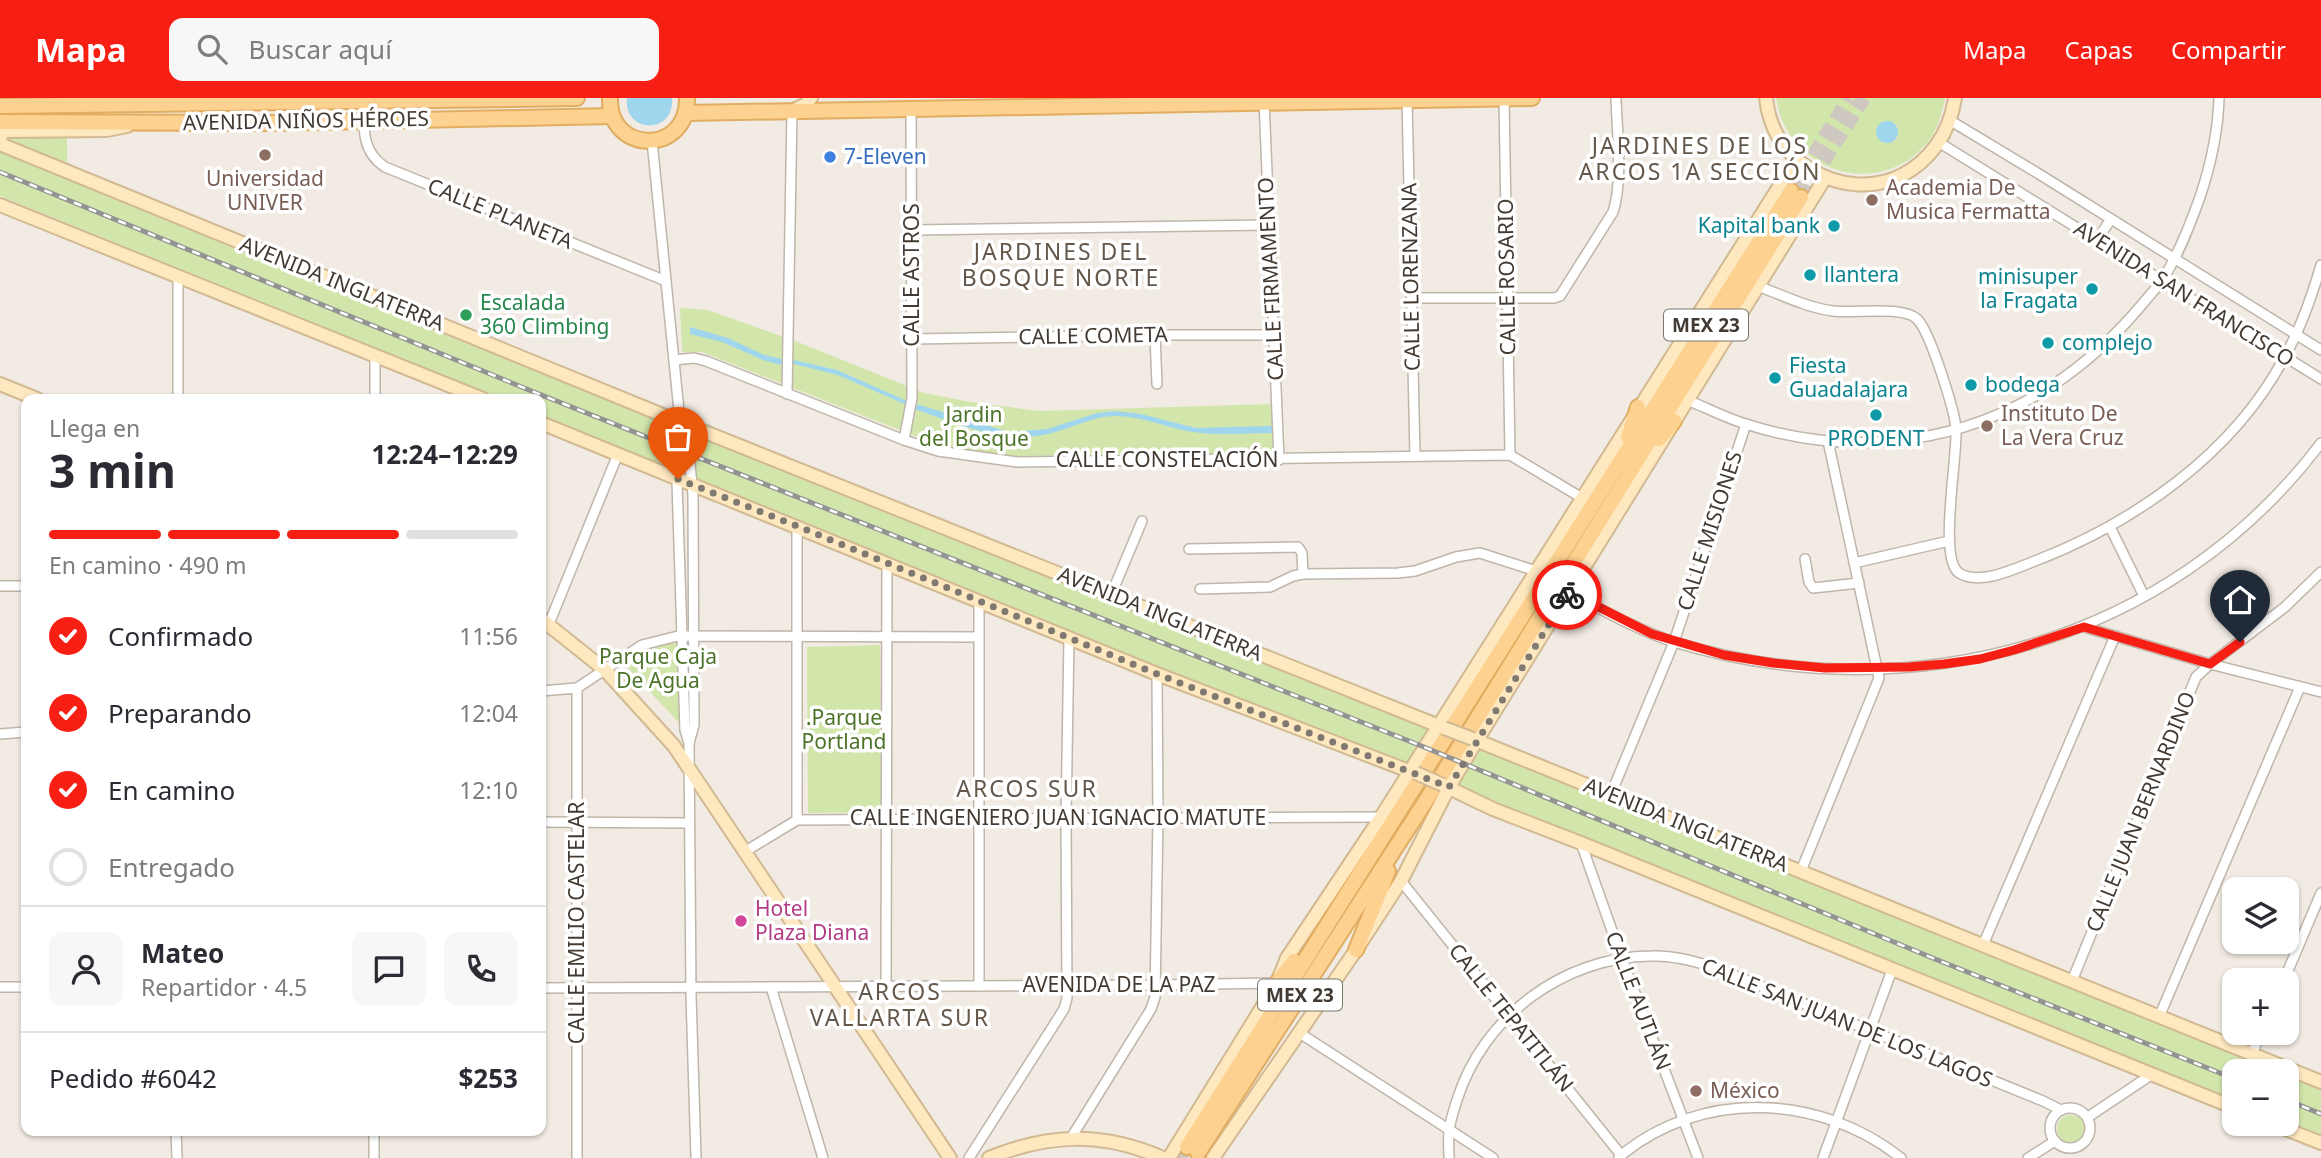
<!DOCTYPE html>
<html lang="es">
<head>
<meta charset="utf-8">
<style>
  :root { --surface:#fff; --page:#f7f7f7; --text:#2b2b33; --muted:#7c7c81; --line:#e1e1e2; --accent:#f71e14 }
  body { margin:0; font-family:"Noto Sans",sans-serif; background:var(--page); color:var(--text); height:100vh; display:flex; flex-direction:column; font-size:26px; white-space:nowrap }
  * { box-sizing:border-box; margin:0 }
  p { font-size:23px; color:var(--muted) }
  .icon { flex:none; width:38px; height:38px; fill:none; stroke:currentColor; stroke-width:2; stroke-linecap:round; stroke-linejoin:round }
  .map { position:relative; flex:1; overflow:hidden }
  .drawer { position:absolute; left:21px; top:296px; width:525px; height:742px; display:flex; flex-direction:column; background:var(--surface); border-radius:14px; box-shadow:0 2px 5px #0004 }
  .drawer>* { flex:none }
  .buttons { position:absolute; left:2222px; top:779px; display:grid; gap:14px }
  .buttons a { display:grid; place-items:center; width:77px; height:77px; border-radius:14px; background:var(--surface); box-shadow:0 2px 5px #0004; font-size:35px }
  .pin { position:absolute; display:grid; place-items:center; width:60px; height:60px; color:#fff; margin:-72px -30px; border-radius:50% 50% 50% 0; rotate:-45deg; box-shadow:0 0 7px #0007 }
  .pin .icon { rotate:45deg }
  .courier { position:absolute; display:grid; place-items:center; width:70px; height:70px; margin:-35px; border:5px solid #f71e14; border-radius:50%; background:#fff; color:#222; box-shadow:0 2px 9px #0007 }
  .summary em { font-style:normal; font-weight:700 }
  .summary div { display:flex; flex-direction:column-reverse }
  .summary { display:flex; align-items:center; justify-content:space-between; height:119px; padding:0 28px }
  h1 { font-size:46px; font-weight:700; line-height:52px }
  .bar { display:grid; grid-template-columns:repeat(4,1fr); gap:10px 7px; align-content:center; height:84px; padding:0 28px }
  .bar i { height:9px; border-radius:5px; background:var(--line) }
  .bar .selected { background:var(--accent) }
  .bar p { grid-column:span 4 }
  .line { display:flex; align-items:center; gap:18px; padding:0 28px; border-top:2px solid var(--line) }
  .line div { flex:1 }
  .round { display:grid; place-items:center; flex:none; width:74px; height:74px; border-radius:14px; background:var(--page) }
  ol { padding:0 28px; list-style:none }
  li { display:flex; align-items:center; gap:21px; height:77px }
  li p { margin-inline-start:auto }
  li .icon { padding:7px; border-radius:50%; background:var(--accent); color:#fff; stroke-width:4 }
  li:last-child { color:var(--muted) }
  li i { width:38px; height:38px; border:4px solid var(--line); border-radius:50% }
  header { display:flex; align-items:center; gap:42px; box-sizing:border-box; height:98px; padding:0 35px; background:var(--accent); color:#fff }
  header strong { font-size:33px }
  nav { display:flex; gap:38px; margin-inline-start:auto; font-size:24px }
  .search { width:490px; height:63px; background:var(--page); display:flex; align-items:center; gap:18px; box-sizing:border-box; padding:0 24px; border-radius:14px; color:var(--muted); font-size:26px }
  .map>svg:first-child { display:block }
  .green { fill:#d2e6ab }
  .water { fill:#9fd6ee }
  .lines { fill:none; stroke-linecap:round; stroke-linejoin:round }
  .primary-tunnel { stroke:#cec8c0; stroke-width:14; stroke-dasharray:14 7; stroke-linecap:butt }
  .street-casing { stroke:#bfb5a9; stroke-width:12 }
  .secondary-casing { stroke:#d1ba93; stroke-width:16 }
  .primary-casing { stroke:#e1ad61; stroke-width:18 }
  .street { stroke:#fff; stroke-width:9 }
  .secondary { stroke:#fee8c0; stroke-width:12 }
  .primary { stroke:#fdd290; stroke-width:14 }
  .rail-casing { stroke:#939393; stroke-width:5 }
  .rail { stroke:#fff; stroke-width:2.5; stroke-dasharray:8; stroke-linecap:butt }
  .secondary-bridge-casing { stroke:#d1ba93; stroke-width:16; stroke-linecap:butt }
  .secondary-bridge { stroke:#fee8c0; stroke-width:12 }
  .done { stroke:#807971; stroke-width:7; stroke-dasharray:0 12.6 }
  .route { stroke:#f71e14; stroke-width:9 }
  .education-dot { fill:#8d6e63; stroke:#fff; stroke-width:2.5 }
  .shop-dot { fill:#3f7fe0; stroke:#fff; stroke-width:2.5 }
  .culture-dot { fill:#0f9aa8; stroke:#fff; stroke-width:2.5 }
  .leisure-dot { fill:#2e9e5b; stroke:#fff; stroke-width:2.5 }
  .hotel-dot { fill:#d1479c; stroke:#fff; stroke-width:2.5 }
  .labels { text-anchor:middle; stroke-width:7; stroke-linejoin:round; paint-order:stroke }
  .shield { fill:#fff; stroke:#7b7670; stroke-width:2 }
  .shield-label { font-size:19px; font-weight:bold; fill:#433b33 }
  .street-label { font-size:21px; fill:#433b33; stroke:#fff }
  .shop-label { font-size:21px; fill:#366cbe; stroke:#fff; text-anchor:start }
  .education-label { font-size:21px; fill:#785e54; stroke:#fff; text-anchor:start }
  .culture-label { font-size:21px; fill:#0d838f; stroke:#fff; text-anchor:start }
  .leisure-label { font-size:21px; fill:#27864d; stroke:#fff; text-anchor:start }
  .park-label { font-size:21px; fill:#4c7328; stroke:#fff }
  .hotel-label { font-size:21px; fill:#b23c85; stroke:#fff; text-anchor:start }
  .neighbourhood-label { font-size:23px; letter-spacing:2px; fill:#65584b; stroke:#fff }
</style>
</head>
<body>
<header>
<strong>Mapa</strong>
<div class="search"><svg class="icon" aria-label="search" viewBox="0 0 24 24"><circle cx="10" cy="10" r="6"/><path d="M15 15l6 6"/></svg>Buscar aquí</div>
<nav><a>Mapa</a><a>Capas</a><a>Compartir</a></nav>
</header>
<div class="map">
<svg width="2321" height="1060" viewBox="0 0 2321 1060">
  <rect width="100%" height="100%" fill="#f1ebe3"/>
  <g class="green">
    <path d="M 1776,0 L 1945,0 L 1945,1 C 1942,15 1938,29 1930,41 C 1883,104 1787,76 1776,0 Z"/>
    <path d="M 10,37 L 67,37 L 67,68 L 8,44 Z"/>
    <path d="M 0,51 L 308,182 L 1486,653 L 2277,973 L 2235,973 L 2235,1004 L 707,386 L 541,318 L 541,301 L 500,301 L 0,98 Z"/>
    <path d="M 680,210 L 708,212 L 803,246 L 924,295 L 965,303 L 1039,313 L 1271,306 L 1280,355 L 1009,358 L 975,355 L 940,348 L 702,254 L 682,254 Z"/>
    <path d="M 679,540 L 682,628 L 624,566 C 640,553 659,545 679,540 Z"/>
    <path d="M 880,547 L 881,714 L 808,715 L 807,549 Z"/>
    <path d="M 2287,977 L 2321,991 L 2321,1038 L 2287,1025 Z"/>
    <circle cx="2071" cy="1031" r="14"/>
  </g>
  <g class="water">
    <path d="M 627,0 L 672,0 C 675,37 623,36 627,0 Z"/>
    <circle cx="1887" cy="34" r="11"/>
    <path d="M 690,229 L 728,240 L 764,257 L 782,261 L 784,264 L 781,267 L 763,262 L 722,244 L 690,236 Z"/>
    <path d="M 794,262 L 837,272 L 909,304 L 909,308 L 838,277 L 790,265 Z"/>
    <path d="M 916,306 L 1009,334 L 1047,331 L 1097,315 L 1115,313 L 1141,316 L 1196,330 L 1272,328 L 1273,335 C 1247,335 1219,338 1193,334 C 1167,330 1142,318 1115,318 C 1092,318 1071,331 1048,336 C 1003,347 956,325 914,311 L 913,307 Z"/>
  </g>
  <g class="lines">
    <g class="primary-tunnel">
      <path d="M 1791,93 L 1849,0"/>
      <path d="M 1801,99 L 1864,0"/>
      <path d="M 1179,1060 L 1187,1049"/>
    </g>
    <defs>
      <g id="street">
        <path d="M 1407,0 L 1415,358"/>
        <path d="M 1504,0 L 1510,357"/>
        <path d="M 364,1 C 364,27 360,53 385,69 L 666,183"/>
        <path d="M 1264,2 L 1279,362"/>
        <path d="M 1951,23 L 2039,76 L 2321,252"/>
        <path d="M 652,43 L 679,313 L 686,327 L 693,397 L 694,627 L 689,645"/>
        <path d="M 1940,45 L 2321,281"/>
        <path d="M 913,132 L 1268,127"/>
        <path d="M 2097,142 L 2111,121"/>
        <path d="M 1758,188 C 1782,197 1808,210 1833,213 C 1854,216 1902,207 1917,221 C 1930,233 1954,311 1956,330 C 1958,357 1938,461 1959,475 C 1980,488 2014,471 2035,463 C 2134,425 2233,356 2284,260 C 2300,232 2312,198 2321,167"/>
        <path d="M 1412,200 L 1554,200 L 1560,198 L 1613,114 C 1623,84 1617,33 1616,0"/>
        <path d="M 1155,237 L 1157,286"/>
        <path d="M 912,241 L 1155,237 L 1274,237"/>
        <path d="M 375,257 L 375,301"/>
        <path d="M 674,262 L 694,260 L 706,263 L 904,342 L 938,353 L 1017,364 L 1510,357 L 1582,400"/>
        <path d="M 787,296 L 792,13"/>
        <path d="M 178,301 L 178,178"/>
        <path d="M 1687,302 C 1707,310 1726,320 1746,326 C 1792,341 1845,348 1894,343 C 1994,333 2074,286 2139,210 C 2147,200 2156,191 2163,181 C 2179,156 2190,127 2200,99 C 2211,66 2218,34 2219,0"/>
        <path d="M 679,313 L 675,322 L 685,632 L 689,645 L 691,897 L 696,1060"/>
        <path d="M 904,342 L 912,300 L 911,11"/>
        <path d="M 2110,429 L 2144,498"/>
        <path d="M 1189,451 L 1298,449 L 1302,455 L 1303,476"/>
        <path d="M 1805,461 L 1809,484 L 1813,490 L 1859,485"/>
        <path d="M 1854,465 L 1949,443"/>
        <path d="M 0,488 L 26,488"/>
        <path d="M 1200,491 L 1270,489 L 1293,478 L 1303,476 L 1398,475 L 1415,473 L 1456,459 L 1480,455 L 1536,473"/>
        <path d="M 1569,494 C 1603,512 1637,532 1674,544 C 1911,616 2170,545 2321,345"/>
        <path d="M 1111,497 L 1142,423"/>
        <path d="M 549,526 L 618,356"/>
        <path d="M 2084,529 L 2210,566 L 2321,594"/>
        <path d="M 577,590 L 577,1060"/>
        <path d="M 541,593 L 577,590 L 642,547 L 678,538 L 979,539"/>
        <path d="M 0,636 L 26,634"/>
        <path d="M 1611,696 L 1674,544 L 1746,326"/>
        <path d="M 797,722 L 797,428"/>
        <path d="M 541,724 L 689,725"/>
        <path d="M 1581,745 L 1622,861 L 1698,1060"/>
        <path d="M 744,754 L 797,722 L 1381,719"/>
        <path d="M 1801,773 L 1879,580 L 1828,343"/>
        <path d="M 1401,783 L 1621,1057"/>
        <path d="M 1983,847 L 2115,538"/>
        <path d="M 2284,882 L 2321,795"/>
        <path d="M 2072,883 L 2196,579 L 2210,566 L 2285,509 L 2321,474"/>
        <path d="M 886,888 L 887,465"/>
        <path d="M 979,888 L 979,503"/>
        <path d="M 0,889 L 26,889"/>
        <path d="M 771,889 L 823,1060"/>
        <path d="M 541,890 L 1157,887 L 1277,885"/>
        <path d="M 2159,919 L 2300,589"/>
        <path d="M 1298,934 L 1493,1060"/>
        <path d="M 2252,956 L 2261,934"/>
        <circle cx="2070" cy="1030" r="20"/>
        <path d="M 2088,1019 L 2151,977"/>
        <path d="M 176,1032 L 177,1060"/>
        <path d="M 1071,1040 L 1151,911 L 1155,899 L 1158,719 L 1157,576"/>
        <path d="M 1619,1059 C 1700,991 1819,995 1901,1060"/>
        <path d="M 374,1060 L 374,1032"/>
        <path d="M 969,1060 L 1064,911 L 1067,900 L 1066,720 L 1069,540"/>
        <path d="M 1449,1060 C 1449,1051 1448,1042 1449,1033 C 1450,1023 1454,1012 1457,1002 C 1483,919 1563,859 1651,858 C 1672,857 1693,863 1714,869 L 2043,1003 L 2061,1012"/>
        <path d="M 1823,1060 L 1892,872"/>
        <path d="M 2028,1060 L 2055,1043"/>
      </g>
      <g id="secondary">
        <path d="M 1766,0 C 1769,30 1784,55 1810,71 C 1873,110 1944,72 1955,0"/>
        <path d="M 792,13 L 806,6 L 811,0"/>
        <path d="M 0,41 L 3,33 L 107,32 L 127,28"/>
        <path d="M 0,46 L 665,318 L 1444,630"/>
        <path d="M 0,107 L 483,301"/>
        <path d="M 0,286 L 37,301"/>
        <path d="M 541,325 L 1157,576 L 1414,675"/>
        <path d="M 541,521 L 605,572 L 674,648 L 950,1060"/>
        <path d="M 1473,641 L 2321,984"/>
        <path d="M 1443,687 L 1493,711 L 1581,745 L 2235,1010"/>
        <path d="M 2273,1026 L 2321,1045"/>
        <path d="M 989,1060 C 1049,1035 1103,1034 1163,1060"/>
        <path d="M 1169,1060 L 1277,885 L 1287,860 L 1381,719 L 1796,62"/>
        <path d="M 1213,1060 L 1356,852 L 1401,783 L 1449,689 L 1477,642 L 1825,80"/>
      </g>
      <g id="primary">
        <path d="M 610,0 C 608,56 688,58 687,0"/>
        <path d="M 0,8 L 577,0"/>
        <path d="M 686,15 L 1532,0"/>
        <path d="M 0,24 L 270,25 L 612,18"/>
        <path d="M 1628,339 L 1638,309"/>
        <path d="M 1659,341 L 1674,323"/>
        <path d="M 1356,852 L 1388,773"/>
        <path d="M 1277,885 L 1294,863"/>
        <path d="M 1187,1049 L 1791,93"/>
        <path d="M 1198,1055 L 1427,701 L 1801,99"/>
      </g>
    </defs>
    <use href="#street" class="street-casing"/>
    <use href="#secondary" class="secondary-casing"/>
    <use href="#primary" class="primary-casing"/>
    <use href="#street" class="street"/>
    <use href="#secondary" class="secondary"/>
    <use href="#primary" class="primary"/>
    <defs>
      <g id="rail">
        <path d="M 0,74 L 529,292 L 1424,649 L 1935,861 L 2235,981"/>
        <path d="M 2287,1002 L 2321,1016"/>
      </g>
    </defs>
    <use href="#rail" class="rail-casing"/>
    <use href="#rail" class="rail"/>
    <defs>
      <g id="secondary-bridge">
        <path d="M 1444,630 L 1473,641"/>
        <path d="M 1416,675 L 1443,687"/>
      </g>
    </defs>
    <use href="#secondary-bridge" class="secondary-bridge-casing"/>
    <use href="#secondary-bridge" class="secondary-bridge"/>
  </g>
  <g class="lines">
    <path class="done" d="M 678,381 L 797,428 L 1157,576 L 1449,689 L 1567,497"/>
    <path class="route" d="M 1567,497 L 1569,494 L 1652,536 L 1724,557 L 1773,565 L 1825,570 L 1909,569 L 1944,566 L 1980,561 L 2014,552 L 2084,529 L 2210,566 L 2240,544"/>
  </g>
  <g class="education-dot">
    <circle cx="265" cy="57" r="7"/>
    <circle cx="1872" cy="102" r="7"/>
    <circle cx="1987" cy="328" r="7"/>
    <circle cx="1696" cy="993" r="7"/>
  </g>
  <circle class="shop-dot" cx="830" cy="59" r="7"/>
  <g class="culture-dot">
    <circle cx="1834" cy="128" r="7"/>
    <circle cx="1810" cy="177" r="7"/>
    <circle cx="2092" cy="191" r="7"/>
    <circle cx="2048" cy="245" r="7"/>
    <circle cx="1775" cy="280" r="7"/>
    <circle cx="1971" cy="287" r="7"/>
    <circle cx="1876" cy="317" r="7"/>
  </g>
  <circle class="leisure-dot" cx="466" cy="217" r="7"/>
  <circle class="hotel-dot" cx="741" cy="823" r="7"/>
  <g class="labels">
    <g class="shield">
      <rect x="1664" y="211.5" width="84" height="31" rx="5"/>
      <rect x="1258" y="881.5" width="84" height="31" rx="5"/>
    </g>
    <g class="shield-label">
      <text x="1706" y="234">MEX 23</text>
      <text x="1300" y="904">MEX 23</text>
    </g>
    <g class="street-label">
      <text transform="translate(306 23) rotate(-1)" y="7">AVENIDA NIÑOS HÉROES</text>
      <text transform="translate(500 116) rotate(22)" y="7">CALLE PLANETA</text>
      <text transform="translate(912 177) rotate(-90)" y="7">CALLE ASTROS</text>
      <text transform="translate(1411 179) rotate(-91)" y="7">CALLE LORENZANA</text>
      <text transform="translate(1507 179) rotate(-91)" y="7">CALLE ROSARIO</text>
      <text transform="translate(1271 181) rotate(-93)" y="7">CALLE FIRMAMENTO</text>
      <text transform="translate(342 186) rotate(22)" y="7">AVENIDA INGLATERRA</text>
      <text transform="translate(2184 196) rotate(32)" y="7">AVENIDA SAN FRANCISCO</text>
      <text transform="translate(1093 238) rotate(-1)" y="7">CALLE COMETA</text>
      <text x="1167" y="369">CALLE CONSTELACIÓN</text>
      <text transform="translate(1710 433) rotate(-72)" y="7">CALLE MISIONES</text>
      <text transform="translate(1160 516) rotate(22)" y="7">AVENIDA INGLATERRA</text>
      <text transform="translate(2141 714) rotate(-68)" y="7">CALLE JUAN BERNARDINO</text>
      <text x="1058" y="727">CALLE INGENIERO JUAN IGNACIO MATUTE</text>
      <text transform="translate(1686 727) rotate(22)" y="7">AVENIDA INGLATERRA</text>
      <text transform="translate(577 825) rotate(-90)" y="7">CALLE EMILIO CASTELAR</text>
      <text x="1119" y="894">AVENIDA DE LA PAZ</text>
      <text transform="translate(1638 903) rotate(69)" y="7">CALLE AUTLÁN</text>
      <text transform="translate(1511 920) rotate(51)" y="7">CALLE TEPATITLÁN</text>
      <text transform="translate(1847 925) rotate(22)" y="7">CALLE SAN JUAN DE LOS LAGOS</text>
    </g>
    <g class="shop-label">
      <text x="844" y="66">7-Eleven</text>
    </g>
    <g class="education-label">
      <text x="265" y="88" text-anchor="middle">Universidad<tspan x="265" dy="24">UNIVER</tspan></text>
      <text x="1886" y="97">Academia De<tspan x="1886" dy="24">Musica Fermatta</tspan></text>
      <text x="2001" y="323">Instituto De<tspan x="2001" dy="24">La Vera Cruz</tspan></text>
      <text x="1710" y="1000">México</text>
    </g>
    <g class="culture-label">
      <text x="1820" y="135" text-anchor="end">Kapital bank</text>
      <text x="1824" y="184">llantera</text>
      <text x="2078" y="186" text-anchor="end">minisuper<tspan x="2078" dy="24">la Fragata</tspan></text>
      <text x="2062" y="252">complejo</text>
      <text x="1789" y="275">Fiesta<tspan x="1789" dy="24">Guadalajara</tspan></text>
      <text x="1985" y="294">bodega</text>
      <text x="1876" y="348" text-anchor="middle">PRODENT</text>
    </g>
    <g class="leisure-label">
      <text x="480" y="212">Escalada<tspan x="480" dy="24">360 Climbing</tspan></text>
    </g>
    <g class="park-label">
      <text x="974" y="324">Jardin<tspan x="974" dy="24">del Bosque</tspan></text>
      <text x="658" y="566">Parque Caja<tspan x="658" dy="24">De Agua</tspan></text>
      <text x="844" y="627">.Parque<tspan x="844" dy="24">Portland</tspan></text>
    </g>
    <g class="hotel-label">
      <text x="755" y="818">Hotel<tspan x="755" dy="24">Plaza Diana</tspan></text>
    </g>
    <g class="neighbourhood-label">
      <text x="1700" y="56">JARDINES DE LOS<tspan x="1700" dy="26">ARCOS 1A SECCIÓN</tspan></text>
      <text x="1061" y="162">JARDINES DEL<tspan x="1061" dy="26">BOSQUE NORTE</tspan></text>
      <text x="1027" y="699">ARCOS SUR</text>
      <text x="900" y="902">ARCOS<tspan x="900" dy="26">VALLARTA SUR</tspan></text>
    </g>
  </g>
</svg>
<div class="buttons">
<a><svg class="icon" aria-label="layers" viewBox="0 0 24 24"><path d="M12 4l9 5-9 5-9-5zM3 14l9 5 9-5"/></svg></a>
<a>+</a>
<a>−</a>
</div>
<div class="pin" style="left:678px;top:381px;background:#ea580c"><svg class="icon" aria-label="bag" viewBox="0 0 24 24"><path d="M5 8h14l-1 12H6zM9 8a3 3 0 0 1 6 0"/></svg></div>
<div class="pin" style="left:2240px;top:544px;background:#1f2937"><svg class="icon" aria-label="home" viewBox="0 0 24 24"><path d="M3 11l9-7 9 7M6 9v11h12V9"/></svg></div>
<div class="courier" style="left:1567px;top:497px"><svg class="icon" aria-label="bike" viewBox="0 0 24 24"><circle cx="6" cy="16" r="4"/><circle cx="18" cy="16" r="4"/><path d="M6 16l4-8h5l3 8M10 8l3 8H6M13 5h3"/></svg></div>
<section class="drawer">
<div class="summary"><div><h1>3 min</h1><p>Llega en</p></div><em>12:24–12:29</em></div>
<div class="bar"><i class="selected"></i><i class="selected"></i><i class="selected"></i><i></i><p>En camino · 490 m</p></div>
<ol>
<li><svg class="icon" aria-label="check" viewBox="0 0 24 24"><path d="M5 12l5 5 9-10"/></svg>Confirmado<p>11:56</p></li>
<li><svg class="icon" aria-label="check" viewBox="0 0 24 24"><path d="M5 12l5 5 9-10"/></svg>Preparando<p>12:04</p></li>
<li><svg class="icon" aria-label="check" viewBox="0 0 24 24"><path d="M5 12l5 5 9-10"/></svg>En camino<p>12:10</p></li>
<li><i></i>Entregado</li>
</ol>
<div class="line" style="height:126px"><a class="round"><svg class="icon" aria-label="person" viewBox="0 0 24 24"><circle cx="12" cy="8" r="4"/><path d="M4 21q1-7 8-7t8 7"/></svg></a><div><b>Mateo</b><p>Repartidor · 4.5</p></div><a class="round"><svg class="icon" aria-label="chat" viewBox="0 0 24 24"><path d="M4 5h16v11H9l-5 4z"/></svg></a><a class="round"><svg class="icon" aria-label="phone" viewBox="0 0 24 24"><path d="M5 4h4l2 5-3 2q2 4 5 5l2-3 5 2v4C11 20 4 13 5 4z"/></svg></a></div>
<div class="line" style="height:91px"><div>Pedido #6042</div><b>$253</b></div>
</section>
</div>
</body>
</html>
